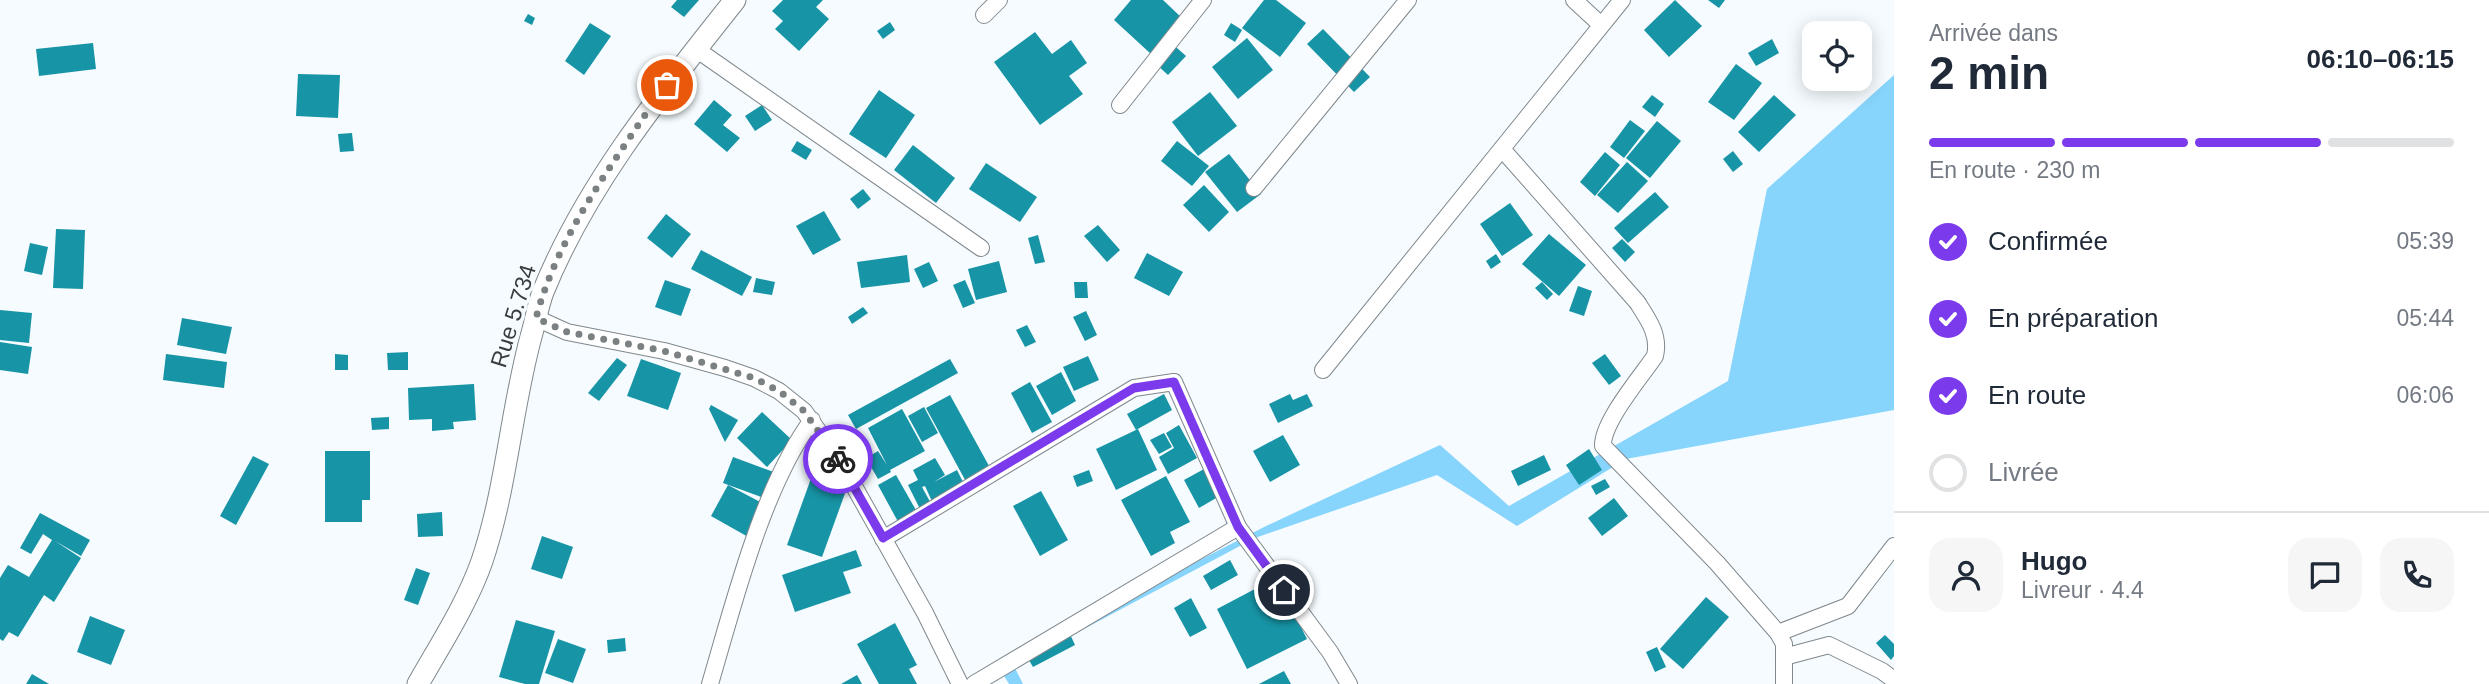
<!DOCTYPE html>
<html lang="fr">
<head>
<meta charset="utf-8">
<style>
  :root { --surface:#fff; --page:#f6f6f7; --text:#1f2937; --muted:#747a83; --line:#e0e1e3; --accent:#7c3aed }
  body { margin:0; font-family:Arial,sans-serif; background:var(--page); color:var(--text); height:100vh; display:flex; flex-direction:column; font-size:26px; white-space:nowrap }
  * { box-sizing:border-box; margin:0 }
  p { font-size:23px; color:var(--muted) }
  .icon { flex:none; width:38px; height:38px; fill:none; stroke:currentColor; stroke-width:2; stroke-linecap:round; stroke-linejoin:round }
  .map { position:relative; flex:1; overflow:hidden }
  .side { display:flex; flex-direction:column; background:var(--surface); width:595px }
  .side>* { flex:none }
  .fabs { position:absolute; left:1802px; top:21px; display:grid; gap:14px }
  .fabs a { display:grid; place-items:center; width:70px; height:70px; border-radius:14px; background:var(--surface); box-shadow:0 4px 18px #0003; font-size:35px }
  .pin { position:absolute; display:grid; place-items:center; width:60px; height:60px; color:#fff; margin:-30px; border:4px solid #fff; border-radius:50%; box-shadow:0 2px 7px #0007 }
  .courier { position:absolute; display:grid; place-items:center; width:70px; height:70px; margin:-35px; border:5px solid #7c3aed; border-radius:50%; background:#fff; color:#222; box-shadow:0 2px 9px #0007 }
  .head em { font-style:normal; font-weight:700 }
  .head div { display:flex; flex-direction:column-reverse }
  .head { display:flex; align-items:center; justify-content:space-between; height:119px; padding:0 35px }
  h1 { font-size:46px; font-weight:700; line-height:52px }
  .bar { display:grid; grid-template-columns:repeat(4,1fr); gap:10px 7px; align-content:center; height:84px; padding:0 35px }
  .bar i { height:9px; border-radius:5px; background:var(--line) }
  .bar .selected { background:var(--accent) }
  .bar p { grid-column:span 4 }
  .line { display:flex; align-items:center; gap:18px; padding:0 35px; border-top:2px solid var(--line) }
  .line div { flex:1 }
  .round { display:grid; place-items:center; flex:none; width:74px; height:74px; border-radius:21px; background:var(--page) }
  ol { padding:0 35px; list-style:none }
  li { display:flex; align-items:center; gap:21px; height:77px }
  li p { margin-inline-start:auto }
  li .icon { padding:7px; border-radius:50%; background:var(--accent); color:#fff; stroke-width:4 }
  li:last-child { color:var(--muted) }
  li i { width:38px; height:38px; border:4px solid var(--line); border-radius:50% }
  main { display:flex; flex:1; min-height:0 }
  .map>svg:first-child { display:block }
  .green { fill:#87d5fc }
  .building { fill:#1794a5 }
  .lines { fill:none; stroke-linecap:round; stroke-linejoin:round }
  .minor-casing { stroke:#7f888d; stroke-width:18 }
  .tertiary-casing { stroke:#7f888d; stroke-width:23 }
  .minor { stroke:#fff; stroke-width:16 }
  .tertiary { stroke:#fff; stroke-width:21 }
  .done { stroke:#7b8082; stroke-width:7; stroke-dasharray:0 12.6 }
  .route { stroke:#7c3aed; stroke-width:9 }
  .labels { text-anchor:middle; stroke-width:7; stroke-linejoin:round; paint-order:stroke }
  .street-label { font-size:23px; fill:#393d3f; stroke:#f5fbfe }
</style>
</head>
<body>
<main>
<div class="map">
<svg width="1894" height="684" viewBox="0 0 1894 684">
  <rect width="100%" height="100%" fill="#f5fbfe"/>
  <path class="green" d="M 1894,75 L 1894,410 L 1626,459 L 1517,526 L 1437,475 L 1255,538 L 1014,666 L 1023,684 L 1009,684 L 997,664 L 1266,526 L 1440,445 L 1509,506 L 1728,381 L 1767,189 Z"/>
  <g class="building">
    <path d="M 677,0 L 699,0 L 684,17 L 671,7 Z"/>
    <path d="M 783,0 L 823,0 L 816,7 L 829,19 L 799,51 L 775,29 L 783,21 L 772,11 Z"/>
    <path d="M 1131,0 L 1163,0 L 1183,19 L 1151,54 L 1114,20 Z"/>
    <path d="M 1264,0 L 1276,0 L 1306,23 L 1280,57 L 1242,28 Z"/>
    <path d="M 1675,0 L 1702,26 L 1669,57 L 1644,30 Z"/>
    <path d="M 1708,0 L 1725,0 L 1719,8 Z"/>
    <path d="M 528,14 L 535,18 L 532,25 L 524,21 Z"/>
    <path d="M 890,22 L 895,30 L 883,39 L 877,31 Z"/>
    <path d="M 590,23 L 611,36 L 584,75 L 565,61 Z"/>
    <path d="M 1231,23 L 1242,30 L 1235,42 L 1224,35 Z"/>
    <path d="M 1323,29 L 1370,77 L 1354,92 L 1307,44 Z"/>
    <path d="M 1035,32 L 1052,54 L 1071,40 L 1087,63 L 1069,76 L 1083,94 L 1040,125 L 994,62 Z"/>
    <path d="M 1247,38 L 1273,70 L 1238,99 L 1212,67 Z"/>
    <path d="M 1772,39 L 1779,53 L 1756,66 L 1748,53 Z"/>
    <path d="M 1168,40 L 1186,56 L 1168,75 L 1157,65 Z"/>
    <path d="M 93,43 L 96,69 L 39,76 L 36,49 Z"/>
    <path d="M 1736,64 L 1762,83 L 1734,120 L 1708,102 Z"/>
    <path d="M 298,74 L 340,75 L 338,118 L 296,116 Z"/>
    <path d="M 879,90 L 915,115 L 886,158 L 849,134 Z"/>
    <path d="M 1210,92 L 1237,126 L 1198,156 L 1172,122 Z"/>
    <path d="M 1652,95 L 1664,104 L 1655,117 L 1642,107 Z"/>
    <path d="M 1774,95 L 1796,115 L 1759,152 L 1738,132 Z"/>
    <path d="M 714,100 L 732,115 L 723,125 L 740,138 L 727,152 L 694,124 Z"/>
    <path d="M 762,105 L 772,120 L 755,131 L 745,116 Z"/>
    <path d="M 1630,120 L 1645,131 L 1624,158 L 1610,147 Z"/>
    <path d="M 1657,121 L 1681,141 L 1650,178 L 1626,158 Z"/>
    <path d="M 352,133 L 354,151 L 340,152 L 338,134 Z"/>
    <path d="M 797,141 L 812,150 L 806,160 L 791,151 Z"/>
    <path d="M 1177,141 L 1209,166 L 1192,186 L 1161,161 Z"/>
    <path d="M 913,145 L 955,178 L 936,203 L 894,170 Z"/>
    <path d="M 1733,151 L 1743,164 L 1733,172 L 1723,159 Z"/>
    <path d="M 1605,152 L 1620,165 L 1595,196 L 1580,182 Z"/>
    <path d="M 1229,154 L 1261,194 L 1237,212 L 1205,172 Z"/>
    <path d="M 1627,162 L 1648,181 L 1618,213 L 1597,195 Z"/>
    <path d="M 986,163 L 1037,197 L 1020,222 L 969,189 Z"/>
    <path d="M 1204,185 L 1229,212 L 1209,232 L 1183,205 Z"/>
    <path d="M 863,189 L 871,199 L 858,209 L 850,199 Z"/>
    <path d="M 1655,192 L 1669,207 L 1628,243 L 1614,228 Z"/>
    <path d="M 1510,203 L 1533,235 L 1502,256 L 1480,224 Z"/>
    <path d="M 824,211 L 841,240 L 813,255 L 796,226 Z"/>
    <path d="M 666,214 L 691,234 L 672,258 L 647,238 Z"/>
    <path d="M 1098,225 L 1120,250 L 1107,262 L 1084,236 Z"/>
    <path d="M 56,229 L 85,230 L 83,289 L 53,288 Z"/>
    <path d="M 1549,234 L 1586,265 L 1559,296 L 1522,264 Z"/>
    <path d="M 1038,235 L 1045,262 L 1035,264 L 1028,238 Z"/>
    <path d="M 1622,239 L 1635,252 L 1625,262 L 1612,248 Z"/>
    <path d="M 30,243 L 48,247 L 42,275 L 24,271 Z"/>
    <path d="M 701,250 L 752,277 L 742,296 L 691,269 Z"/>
    <path d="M 1147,253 L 1183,272 L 1169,296 L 1134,278 Z"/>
    <path d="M 1496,254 L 1501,262 L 1491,269 L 1486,261 Z"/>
    <path d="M 907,255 L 910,282 L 861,288 L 857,262 Z"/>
    <path d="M 999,261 L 1007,292 L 976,300 L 968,269 Z"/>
    <path d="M 929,262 L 938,281 L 923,288 L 914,269 Z"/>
    <path d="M 756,278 L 775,282 L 772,295 L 753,292 Z"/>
    <path d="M 665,280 L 691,289 L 681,316 L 655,307 Z"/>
    <path d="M 965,280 L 975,303 L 963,308 L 953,285 Z"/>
    <path d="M 1074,282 L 1087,282 L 1088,298 L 1075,298 Z"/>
    <path d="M 1542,282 L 1553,294 L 1547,300 L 1535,288 Z"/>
    <path d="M 1578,286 L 1592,291 L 1584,316 L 1569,311 Z"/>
    <path d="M 863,307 L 868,313 L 852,324 L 848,317 Z"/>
    <path d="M 0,310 L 32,313 L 29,343 L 0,340 Z"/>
    <path d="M 1086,311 L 1097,335 L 1085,341 L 1073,317 Z"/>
    <path d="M 182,318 L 232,327 L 226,354 L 177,345 Z"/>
    <path d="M 1027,325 L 1036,342 L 1025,347 L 1016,330 Z"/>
    <path d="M 0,342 L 32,347 L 28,374 L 0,370 Z"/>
    <path d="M 408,352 L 408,370 L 388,370 L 387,353 Z"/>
    <path d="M 166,354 L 227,362 L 224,388 L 163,380 Z"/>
    <path d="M 335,354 L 348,355 L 348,370 L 335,370 Z"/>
    <path d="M 1605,354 L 1621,376 L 1609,385 L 1592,363 Z"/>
    <path d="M 1088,356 L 1099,380 L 1074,391 L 1063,367 Z"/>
    <path d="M 617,358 L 627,365 L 599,401 L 588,393 Z"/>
    <path d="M 641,359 L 681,373 L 668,410 L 627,396 Z"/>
    <path d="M 950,359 L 958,373 L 856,429 L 848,415 Z"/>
    <path d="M 1061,372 L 1076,401 L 1052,415 L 1036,386 Z"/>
    <path d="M 1030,382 L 1052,422 L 1032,433 L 1011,393 Z"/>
    <path d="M 474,384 L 476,420 L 453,422 L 454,429 L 432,431 L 432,419 L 409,420 L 408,388 Z"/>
    <path d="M 1164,394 L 1172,410 L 1136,430 L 1127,414 Z"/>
    <path d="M 1290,394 L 1293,400 L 1307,394 L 1313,406 L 1278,423 L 1269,404 Z"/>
    <path d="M 950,395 L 994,475 L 970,489 L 926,408 Z"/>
    <path d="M 711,405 L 738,420 L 725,442 L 709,409 Z"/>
    <path d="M 924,407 L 938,433 L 922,442 L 908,416 Z"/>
    <path d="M 902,409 L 925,451 L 890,470 L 891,472 L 878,479 L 866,458 L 878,451 L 887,465 L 868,428 Z"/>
    <path d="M 762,412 L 792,440 L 767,467 L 737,438 Z"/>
    <path d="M 389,417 L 389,429 L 372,430 L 371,418 Z"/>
    <path d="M 1179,425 L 1197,458 L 1168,474 L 1159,457 L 1174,448 L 1166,433 Z"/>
    <path d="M 1138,429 L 1157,470 L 1116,490 L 1096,449 Z"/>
    <path d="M 1164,433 L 1172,447 L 1159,454 L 1150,440 Z"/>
    <path d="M 1283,435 L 1300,465 L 1270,482 L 1253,451 Z"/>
    <path d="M 1589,449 L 1602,470 L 1579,485 L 1566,465 Z"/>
    <path d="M 325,451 L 370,451 L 370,500 L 362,500 L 362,522 L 325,522 Z"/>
    <path d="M 1544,455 L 1551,470 L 1518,486 L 1511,471 Z"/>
    <path d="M 253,456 L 269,464 L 236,525 L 220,516 Z"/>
    <path d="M 733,457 L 782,475 L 772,501 L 723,483 Z"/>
    <path d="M 935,458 L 945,475 L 934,482 L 957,470 L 968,492 L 935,508 L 925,486 L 922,487 L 934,509 L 923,515 L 908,485 L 918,480 L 913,470 Z"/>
    <path d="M 1215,463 L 1230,490 L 1199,508 L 1184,480 Z"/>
    <path d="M 1089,470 L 1093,481 L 1077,487 L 1073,476 Z"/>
    <path d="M 813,473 L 848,485 L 822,557 L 787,545 Z"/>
    <path d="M 896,475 L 921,519 L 902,529 L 878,485 Z"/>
    <path d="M 1166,476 L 1190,522 L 1170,532 L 1175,543 L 1151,556 L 1121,500 Z"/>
    <path d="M 1605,479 L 1610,487 L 1596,495 L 1591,486 Z"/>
    <path d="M 728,485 L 768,506 L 750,538 L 711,516 Z"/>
    <path d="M 1041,491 L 1068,540 L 1040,556 L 1013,506 Z"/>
    <path d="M 1614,498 L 1628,516 L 1602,536 L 1588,518 Z"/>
    <path d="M 442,512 L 443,536 L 418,537 L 417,514 Z"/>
    <path d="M 40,513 L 90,540 L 81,556 L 55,541 L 81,558 L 54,602 L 44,595 L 18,637 L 9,632 L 3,641 L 0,639 L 0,578 L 8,565 L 29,577 L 52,540 L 43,534 L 31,554 L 20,548 Z"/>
    <path d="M 542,536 L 573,547 L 562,579 L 531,569 Z"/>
    <path d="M 856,550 L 862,566 L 843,572 L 851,593 L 795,612 L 782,575 Z"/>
    <path d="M 1230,560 L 1238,575 L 1211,590 L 1203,576 Z"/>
    <path d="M 416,568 L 430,573 L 418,605 L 404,600 Z"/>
    <path d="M 1276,578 L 1307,639 L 1247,669 L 1217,609 Z"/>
    <path d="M 1706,597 L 1729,617 L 1683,669 L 1660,649 Z"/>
    <path d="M 1191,598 L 1207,628 L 1190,637 L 1174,608 Z"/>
    <path d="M 90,616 L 125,630 L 111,665 L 77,652 Z"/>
    <path d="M 516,620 L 555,631 L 539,684 L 525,684 L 499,677 Z"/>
    <path d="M 895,623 L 917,665 L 909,669 L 917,684 L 879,684 L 857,644 Z"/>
    <path d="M 1069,632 L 1075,645 L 1033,667 L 1026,655 Z"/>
    <path d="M 1885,635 L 1894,644 L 1894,656 L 1891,660 L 1876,643 Z"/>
    <path d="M 625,638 L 626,651 L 608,653 L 607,640 Z"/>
    <path d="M 558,639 L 586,649 L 573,683 L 545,673 Z"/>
    <path d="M 1657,647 L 1666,667 L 1655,672 L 1646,652 Z"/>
    <path d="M 1284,671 L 1291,684 L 1259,684 Z"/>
    <path d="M 32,674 L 49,684 L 26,684 Z"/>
    <path d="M 857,675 L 862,684 L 841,684 Z"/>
  </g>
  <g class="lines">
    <defs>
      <g id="minor">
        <path d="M 1574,0 L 1601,25"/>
        <path d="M 984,15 L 999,0"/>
        <path d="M 696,49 L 981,248"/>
        <path d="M 1120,105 L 1203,0"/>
        <path d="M 1502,149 L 1637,302 C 1648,319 1660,335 1655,356 C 1641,377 1602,422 1603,446 L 1717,563 L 1778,633 L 1784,644 L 1784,684"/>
        <path d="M 1254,188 L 1408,0"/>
        <path d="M 536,318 L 567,332 L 664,351 L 725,368 L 754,378 L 779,391 L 804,411 L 841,463 L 925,613 L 960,684"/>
        <path d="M 1323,370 L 1622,0"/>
        <path d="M 883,539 L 1134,388 L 1174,382 L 1238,527"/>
        <path d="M 1778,633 L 1848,606 L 1894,546"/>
        <path d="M 1784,657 L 1829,645 L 1882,671 L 1894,680"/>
        <path d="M 710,684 C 734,603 762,488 812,420"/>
        <path d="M 974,684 L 1238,527 L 1330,652 L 1349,684"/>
      </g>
      <path id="tertiary" d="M 418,684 C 440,645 467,604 482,561 C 507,487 511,408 532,333 C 536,319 538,305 543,292 C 587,183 663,91 735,0"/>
    </defs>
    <use href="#minor" class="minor-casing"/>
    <use href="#tertiary" class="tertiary-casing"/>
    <use href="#minor" class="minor"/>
    <use href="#tertiary" class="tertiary"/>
  </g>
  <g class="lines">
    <path class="done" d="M 667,85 L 653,103 C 608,171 557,238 536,318 L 567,332 L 664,351 L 754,378 L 779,391 L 804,411 L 838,459"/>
    <path class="route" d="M 838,459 L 883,538 L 1134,388 L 1174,382 L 1238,527 L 1284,590"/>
  </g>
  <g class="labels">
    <g class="street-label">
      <text transform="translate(513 316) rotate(-73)" y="8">Rue 5.734</text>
    </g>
  </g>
</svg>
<div class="fabs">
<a><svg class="icon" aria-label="locate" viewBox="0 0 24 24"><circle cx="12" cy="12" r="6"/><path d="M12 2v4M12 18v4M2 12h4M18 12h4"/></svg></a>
</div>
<div class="pin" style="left:667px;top:85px;background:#ea580c"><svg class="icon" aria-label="bag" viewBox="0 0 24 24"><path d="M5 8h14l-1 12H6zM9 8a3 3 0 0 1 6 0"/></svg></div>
<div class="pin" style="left:1284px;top:590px;background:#1f2937"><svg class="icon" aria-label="home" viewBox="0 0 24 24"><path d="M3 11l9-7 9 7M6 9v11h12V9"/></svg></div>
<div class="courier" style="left:838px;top:459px"><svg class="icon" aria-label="bike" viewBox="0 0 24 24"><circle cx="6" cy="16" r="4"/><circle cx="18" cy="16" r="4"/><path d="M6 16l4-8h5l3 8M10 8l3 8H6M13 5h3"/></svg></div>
</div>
<section class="side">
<div class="head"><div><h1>2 min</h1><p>Arrivée dans</p></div><em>06:10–06:15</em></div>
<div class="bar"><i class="selected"></i><i class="selected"></i><i class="selected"></i><i></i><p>En route · 230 m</p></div>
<ol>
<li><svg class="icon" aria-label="check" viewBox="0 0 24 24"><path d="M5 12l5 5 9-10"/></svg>Confirmée<p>05:39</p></li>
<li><svg class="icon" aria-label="check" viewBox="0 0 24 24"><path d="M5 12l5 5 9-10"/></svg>En préparation<p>05:44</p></li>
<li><svg class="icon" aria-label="check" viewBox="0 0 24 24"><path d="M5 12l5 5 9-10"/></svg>En route<p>06:06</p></li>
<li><i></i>Livrée</li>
</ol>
<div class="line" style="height:126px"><a class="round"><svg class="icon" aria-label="person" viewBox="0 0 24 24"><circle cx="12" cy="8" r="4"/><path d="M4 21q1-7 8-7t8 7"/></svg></a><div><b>Hugo</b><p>Livreur · 4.4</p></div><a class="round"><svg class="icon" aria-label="chat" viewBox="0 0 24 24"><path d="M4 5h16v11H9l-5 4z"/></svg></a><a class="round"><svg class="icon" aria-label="phone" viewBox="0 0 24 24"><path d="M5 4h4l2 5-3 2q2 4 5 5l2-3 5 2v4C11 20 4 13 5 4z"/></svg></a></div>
</section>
</main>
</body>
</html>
